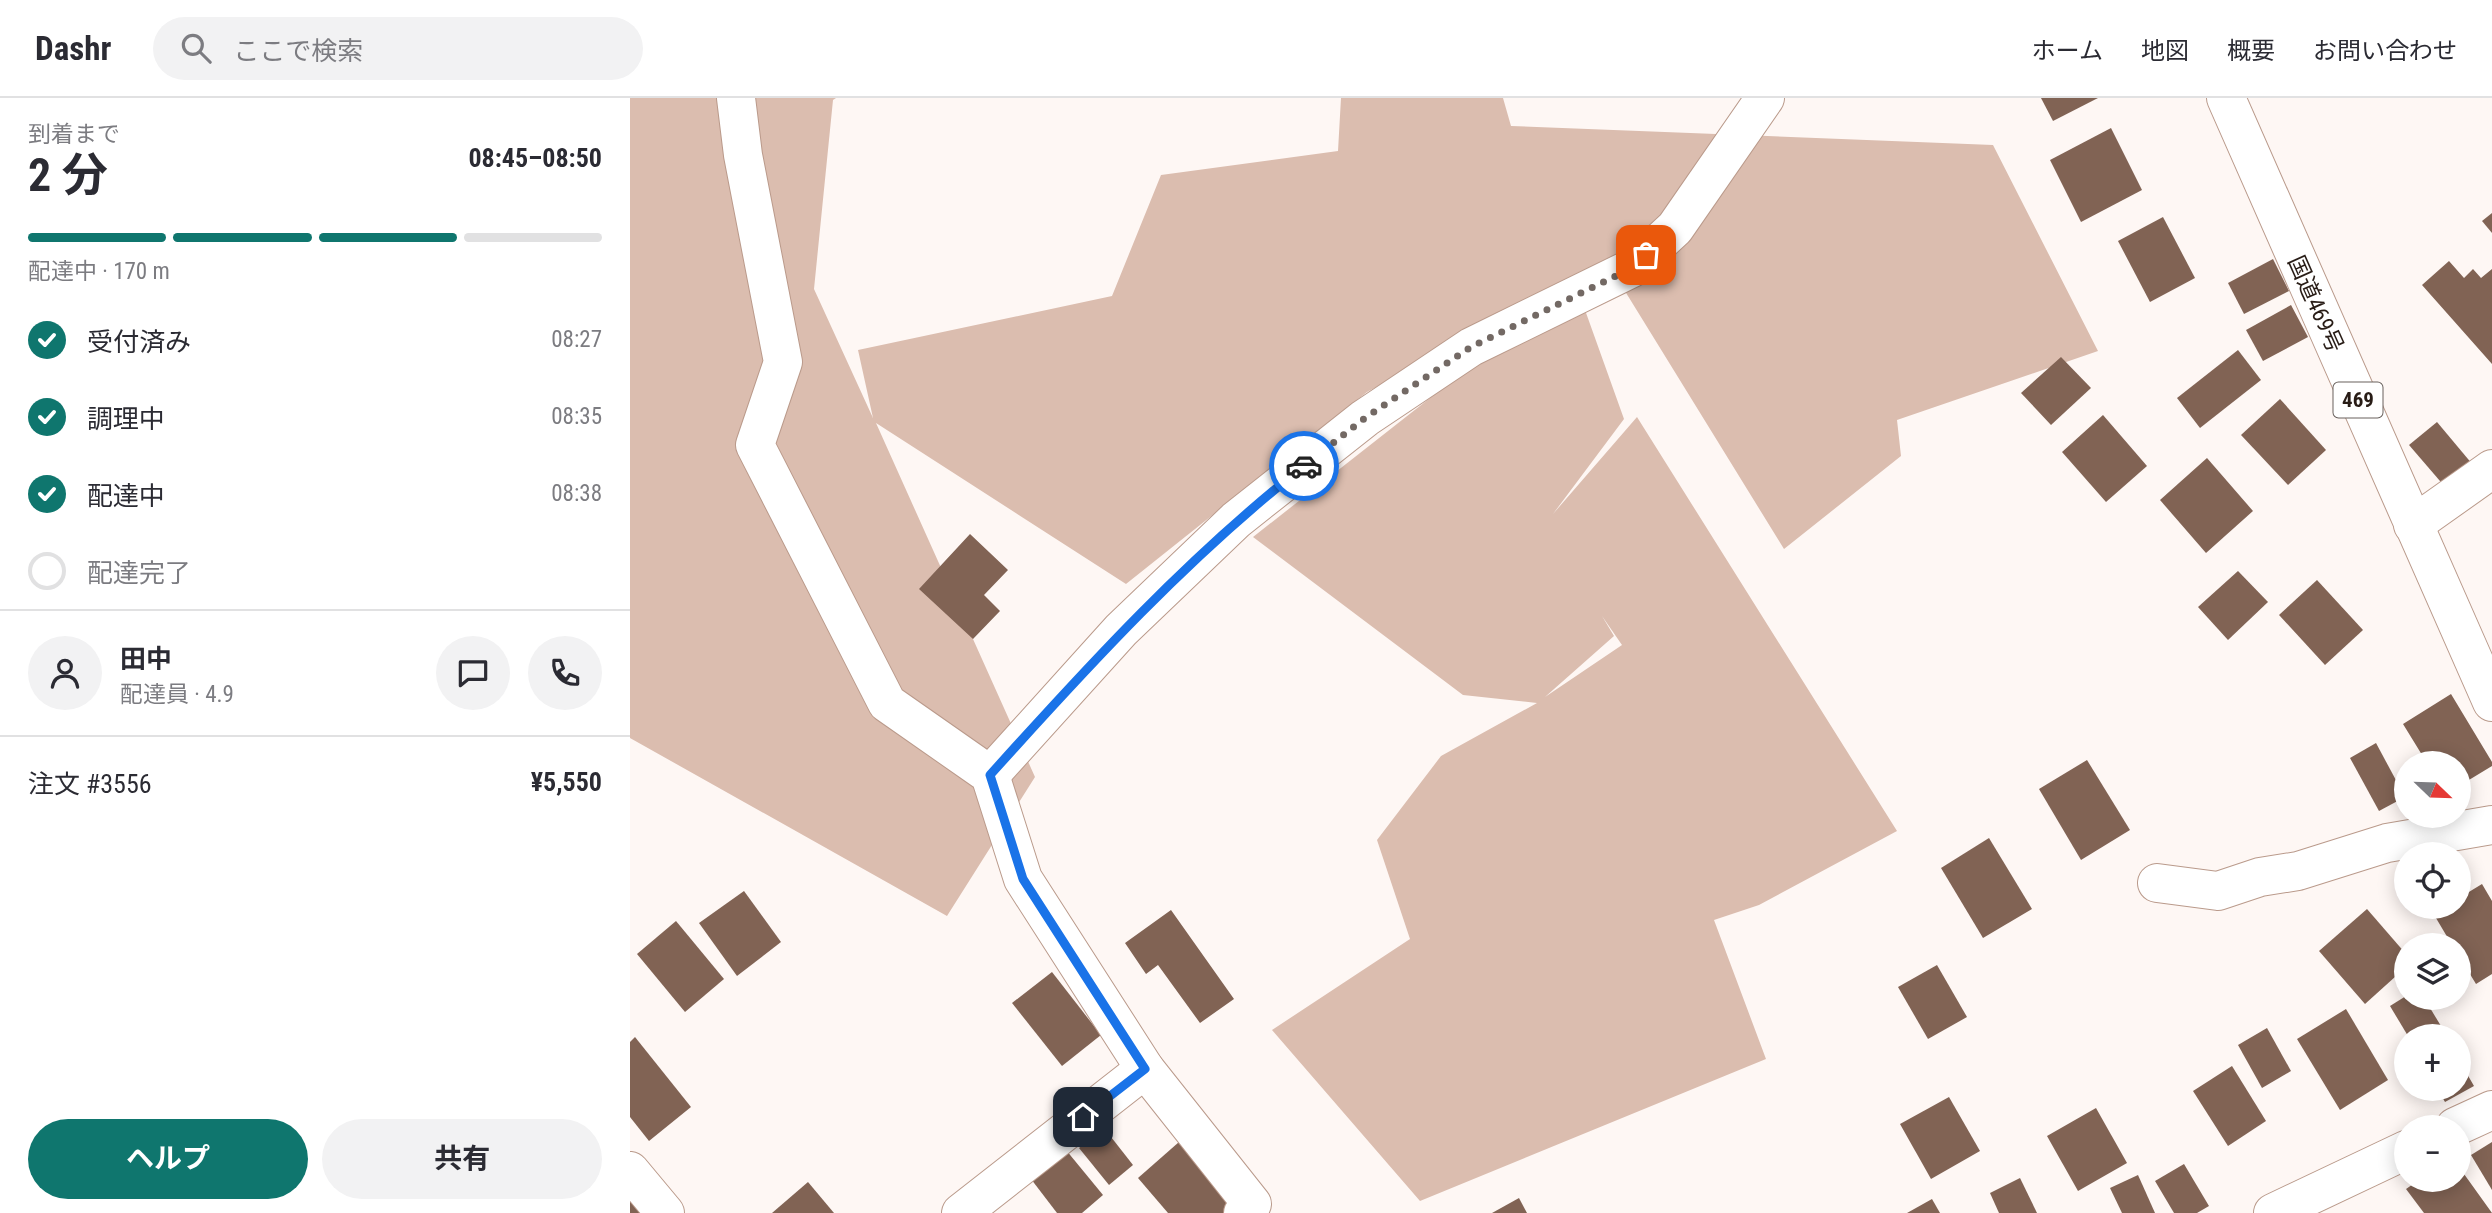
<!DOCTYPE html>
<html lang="ja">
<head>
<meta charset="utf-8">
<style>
  :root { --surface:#fff; --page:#f2f2f3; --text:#2b2b33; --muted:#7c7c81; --line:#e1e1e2; --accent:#0f766e }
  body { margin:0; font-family:"Roboto Condensed","Noto Sans JP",sans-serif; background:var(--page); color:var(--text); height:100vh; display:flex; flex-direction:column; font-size:26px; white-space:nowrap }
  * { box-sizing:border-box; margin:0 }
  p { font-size:23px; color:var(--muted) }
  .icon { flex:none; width:38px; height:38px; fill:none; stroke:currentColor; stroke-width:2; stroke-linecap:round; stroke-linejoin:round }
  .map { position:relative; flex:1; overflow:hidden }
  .sheet { display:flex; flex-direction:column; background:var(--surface); width:630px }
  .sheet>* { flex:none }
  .needle { width:46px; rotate:113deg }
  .buttons { position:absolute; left:1764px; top:653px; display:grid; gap:14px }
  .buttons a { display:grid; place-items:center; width:77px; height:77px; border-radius:50%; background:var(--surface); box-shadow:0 4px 18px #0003; font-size:35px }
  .pin { position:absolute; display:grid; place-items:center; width:60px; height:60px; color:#fff; margin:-30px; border-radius:14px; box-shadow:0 4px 10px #0006 }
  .courier { position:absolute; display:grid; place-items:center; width:70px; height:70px; margin:-35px; border:5px solid #1a73e8; border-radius:50%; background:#fff; color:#222; box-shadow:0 2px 9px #0007 }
  .overview em { font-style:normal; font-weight:700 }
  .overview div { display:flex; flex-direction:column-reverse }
  .overview { display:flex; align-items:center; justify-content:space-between; height:119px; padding:0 28px }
  h1 { font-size:46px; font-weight:700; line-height:52px }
  .bar { display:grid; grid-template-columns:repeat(4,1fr); gap:10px 7px; align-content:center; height:84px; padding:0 28px }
  .bar i { height:9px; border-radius:5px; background:var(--line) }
  .bar .current { background:var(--accent) }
  .bar p { grid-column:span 4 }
  .line { display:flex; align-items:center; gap:18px; padding:0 28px; border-top:2px solid var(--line) }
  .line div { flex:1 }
  .round { display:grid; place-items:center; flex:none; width:74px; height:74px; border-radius:37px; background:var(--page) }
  ol { padding:0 28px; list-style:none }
  li { display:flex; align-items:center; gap:21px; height:77px }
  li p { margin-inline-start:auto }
  li .icon { padding:7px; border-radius:50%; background:var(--accent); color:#fff; stroke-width:4 }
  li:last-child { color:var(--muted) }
  li i { width:38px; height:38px; border:4px solid var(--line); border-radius:50% }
  .button { display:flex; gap:14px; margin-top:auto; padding:14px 28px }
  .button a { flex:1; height:80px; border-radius:42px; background:var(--accent); color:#fff; font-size:28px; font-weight:700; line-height:80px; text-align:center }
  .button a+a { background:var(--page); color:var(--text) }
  header { display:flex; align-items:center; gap:42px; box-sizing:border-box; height:98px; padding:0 35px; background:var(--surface); border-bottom:2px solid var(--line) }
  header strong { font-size:33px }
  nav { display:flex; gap:38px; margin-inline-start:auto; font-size:24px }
  .search { width:490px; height:63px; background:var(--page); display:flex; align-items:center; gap:18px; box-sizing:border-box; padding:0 24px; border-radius:38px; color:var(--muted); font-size:26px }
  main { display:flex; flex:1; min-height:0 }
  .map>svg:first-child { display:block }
  .green { fill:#dbbdaf; fill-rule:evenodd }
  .building { fill:#816354 }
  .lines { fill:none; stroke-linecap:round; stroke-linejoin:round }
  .minor-casing { stroke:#ba9a8b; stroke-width:40 }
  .highway-casing { stroke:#ba9a8b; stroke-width:40 }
  .minor { stroke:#fff; stroke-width:38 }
  .highway { stroke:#fff; stroke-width:38 }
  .done { stroke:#736964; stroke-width:7; stroke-dasharray:0 12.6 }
  .route { stroke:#1a73e8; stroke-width:9 }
  .labels { text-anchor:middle; stroke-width:7; stroke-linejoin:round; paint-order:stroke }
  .shield { fill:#fff; stroke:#68605c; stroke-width:2 }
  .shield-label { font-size:21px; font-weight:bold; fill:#281c16 }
  .street-label { font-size:23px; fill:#281c16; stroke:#fff }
</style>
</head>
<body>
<header>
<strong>Dashr</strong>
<div class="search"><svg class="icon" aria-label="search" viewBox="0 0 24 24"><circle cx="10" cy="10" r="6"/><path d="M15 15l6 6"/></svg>ここで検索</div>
<nav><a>ホーム</a><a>地図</a><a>概要</a><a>お問い合わせ</a></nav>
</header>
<main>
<section class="sheet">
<div class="overview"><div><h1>2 分</h1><p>到着まで</p></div><em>08:45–08:50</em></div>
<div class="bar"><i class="current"></i><i class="current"></i><i class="current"></i><i></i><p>配達中 · 170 m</p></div>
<ol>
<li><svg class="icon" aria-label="check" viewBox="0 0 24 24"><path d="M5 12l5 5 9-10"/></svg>受付済み<p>08:27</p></li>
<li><svg class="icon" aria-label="check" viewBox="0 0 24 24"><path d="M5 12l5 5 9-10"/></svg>調理中<p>08:35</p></li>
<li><svg class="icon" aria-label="check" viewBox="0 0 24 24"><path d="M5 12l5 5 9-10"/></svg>配達中<p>08:38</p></li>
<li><i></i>配達完了</li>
</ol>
<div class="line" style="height:126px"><a class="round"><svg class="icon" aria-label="person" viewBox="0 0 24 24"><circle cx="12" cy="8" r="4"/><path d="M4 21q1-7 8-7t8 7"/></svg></a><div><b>田中</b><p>配達員 · 4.9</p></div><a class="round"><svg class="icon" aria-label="chat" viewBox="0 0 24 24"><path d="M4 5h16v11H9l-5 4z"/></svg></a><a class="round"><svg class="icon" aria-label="phone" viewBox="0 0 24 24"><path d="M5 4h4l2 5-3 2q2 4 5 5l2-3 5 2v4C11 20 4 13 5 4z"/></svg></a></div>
<div class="line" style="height:91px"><div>注文 #3556</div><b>¥5,550</b></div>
<div class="button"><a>ヘルプ</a><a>共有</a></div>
</section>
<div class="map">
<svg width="1862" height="1115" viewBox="0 0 1862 1115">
  <rect width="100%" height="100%" fill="#fef7f4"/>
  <g class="green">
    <path d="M 0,0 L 206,0 L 203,2 L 184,191 L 243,320 L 228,252 L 482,198 L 531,77 L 708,53 L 711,0 L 873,0 L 881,28 L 1363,47 L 1468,253 L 1267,322 L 1271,358 L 1154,451 L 977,164 L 737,294 L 496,486 L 246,325 L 405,679 L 317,818 L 0,640 Z"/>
    <path d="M 955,212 L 994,321 L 923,416 L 1007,319 L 1267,733 L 1129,807 L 1084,822 L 1136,961 L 790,1103 L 642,932 L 780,841 L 747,742 L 811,658 L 907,605 L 833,597 L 623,439 L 837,271 ZM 972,518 L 992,547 L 915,599 L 984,538 Z"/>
  </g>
  <g class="building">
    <path d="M 1411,0 L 1468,0 L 1423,23 Z"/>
    <path d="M 1481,30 L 1512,92 L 1451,124 L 1420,62 Z"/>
    <path d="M 1862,115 L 1862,135 L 1852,123 Z"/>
    <path d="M 1533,119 L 1565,180 L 1520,204 L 1488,143 Z"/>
    <path d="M 1643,161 L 1659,193 L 1614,216 L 1598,185 Z"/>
    <path d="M 1819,163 L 1834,180 L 1843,171 L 1851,180 L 1862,171 L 1862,266 L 1792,187 Z"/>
    <path d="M 1661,207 L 1678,239 L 1633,263 L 1616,232 Z"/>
    <path d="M 1608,252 L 1631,282 L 1570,330 L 1547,300 Z"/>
    <path d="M 1431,259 L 1461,290 L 1421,327 L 1391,295 Z"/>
    <path d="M 1650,301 L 1696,352 L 1658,387 L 1611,337 Z"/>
    <path d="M 1473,317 L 1517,368 L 1476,404 L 1432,354 Z"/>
    <path d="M 1807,324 L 1843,367 L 1816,390 L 1779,347 Z"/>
    <path d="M 1577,360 L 1623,413 L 1576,455 L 1530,402 Z"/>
    <path d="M 340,436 L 378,472 L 354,497 L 370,513 L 343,541 L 289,491 Z"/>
    <path d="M 1608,473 L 1638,504 L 1598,542 L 1568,509 Z"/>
    <path d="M 1687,482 L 1733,532 L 1695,567 L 1649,517 Z"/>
    <path d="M 1821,596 L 1862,664 L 1862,668 L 1829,688 L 1829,665 L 1797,665 L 1773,626 Z"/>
    <path d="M 1746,645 L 1775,699 L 1749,713 L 1720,660 Z"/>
    <path d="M 1457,662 L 1500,732 L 1451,762 L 1409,691 Z"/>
    <path d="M 1359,740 L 1402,811 L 1353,840 L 1311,770 Z"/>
    <path d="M 1852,786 L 1862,803 L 1862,876 L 1846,886 L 1829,858 L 1829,847 L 1822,847 L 1803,815 L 1814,808 L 1829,808 L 1829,800 Z"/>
    <path d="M 114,793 L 151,844 L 107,878 L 69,825 Z"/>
    <path d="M 1737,811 L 1776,856 L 1776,869 L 1735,906 L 1689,853 Z"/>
    <path d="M 541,812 L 604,901 L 570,925 L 528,867 L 516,876 L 495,845 Z"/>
    <path d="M 46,823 L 94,881 L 55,914 L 7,856 Z"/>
    <path d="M 1307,867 L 1337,919 L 1298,941 L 1268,889 Z"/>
    <path d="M 422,874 L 471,937 L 432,968 L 382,905 Z"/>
    <path d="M 1776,898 L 1794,900 L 1814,933 L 1805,938 L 1778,938 L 1760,908 Z"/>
    <path d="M 1716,911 L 1758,982 L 1710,1012 L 1667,941 Z"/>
    <path d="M 1637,930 L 1661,973 L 1632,990 L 1608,947 Z"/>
    <path d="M 5,939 L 61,1009 L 19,1043 L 0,1019 L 0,944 Z"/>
    <path d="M 1829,962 L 1844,988 L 1815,1004 L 1807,990 L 1829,990 Z"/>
    <path d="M 1602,968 L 1636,1023 L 1598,1048 L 1563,993 Z"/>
    <path d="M 1319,999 L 1350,1053 L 1301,1081 L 1270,1026 Z"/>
    <path d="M 1466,1010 L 1497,1065 L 1448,1093 L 1417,1038 Z"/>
    <path d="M 474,1030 L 503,1067 L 479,1087 L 449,1050 Z"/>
    <path d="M 549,1044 L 603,1106 L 593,1115 L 538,1115 L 508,1080 Z"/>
    <path d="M 1862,1044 L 1862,1092 L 1841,1057 Z"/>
    <path d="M 436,1052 L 473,1097 L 452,1115 L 427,1115 L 401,1081 Z"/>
    <path d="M 1554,1066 L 1579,1108 L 1567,1115 L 1544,1115 L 1525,1083 Z"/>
    <path d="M 1829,1069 L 1862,1115 L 1794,1115 L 1776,1091 L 1789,1082 L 1829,1082 Z"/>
    <path d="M 1508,1077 L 1525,1115 L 1492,1115 L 1480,1090 Z"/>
    <path d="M 1390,1080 L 1407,1115 L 1369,1115 L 1360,1095 Z"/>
    <path d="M 178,1084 L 204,1115 L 142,1115 Z"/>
    <path d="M 889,1100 L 897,1115 L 862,1115 Z"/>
    <path d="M 0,1101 L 11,1115 L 0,1115 Z"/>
    <path d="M 1302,1101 L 1310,1115 L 1277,1115 Z"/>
  </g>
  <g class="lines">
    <defs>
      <g id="minor">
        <path d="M 106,0 L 113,57 L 153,264 L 125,347 L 257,605 L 360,677 L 393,781 L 515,971 L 622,1106 L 613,1115"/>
        <path d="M 1783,427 L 1862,371"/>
        <path d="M 360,677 L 491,532 L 606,422 L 735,320 L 841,249 L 1002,170 L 1045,130 L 1135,0"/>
        <path d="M 1527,785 L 1588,793 L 1630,779 L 1668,773 L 1757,745 L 1862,727"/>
        <path d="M 1825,1029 L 1862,1012"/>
        <path d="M 0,1073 L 35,1115"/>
        <path d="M 331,1115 L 515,971"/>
        <path d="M 1643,1115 L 1776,1052"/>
      </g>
      <path id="highway" d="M 1596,0 L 1862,604"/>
    </defs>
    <use href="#minor" class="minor-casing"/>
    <use href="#highway" class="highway-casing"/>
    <use href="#minor" class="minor"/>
    <use href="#highway" class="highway"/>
  </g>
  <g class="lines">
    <path class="done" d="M 674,368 L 735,320 L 841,249 L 1002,170 L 1016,157"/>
    <path class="route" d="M 453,1019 L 515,971 L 393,781 L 360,677 C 459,567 558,459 674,368"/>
  </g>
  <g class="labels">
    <rect class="shield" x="1703.5" y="284.5" width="49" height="35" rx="5"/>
    <g class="shield-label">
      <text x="1728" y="309">469</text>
    </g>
    <g class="street-label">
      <text transform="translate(1686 206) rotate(66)" y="8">国道469号</text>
    </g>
  </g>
</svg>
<div class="buttons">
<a><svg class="needle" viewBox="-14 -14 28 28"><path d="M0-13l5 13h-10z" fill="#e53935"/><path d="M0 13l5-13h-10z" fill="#7c7c81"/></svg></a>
<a><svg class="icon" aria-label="locate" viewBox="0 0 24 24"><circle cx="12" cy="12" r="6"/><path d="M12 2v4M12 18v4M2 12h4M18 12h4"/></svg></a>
<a><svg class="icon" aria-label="layers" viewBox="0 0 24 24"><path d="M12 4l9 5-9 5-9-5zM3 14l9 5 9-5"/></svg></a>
<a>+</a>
<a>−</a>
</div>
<div class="pin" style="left:1016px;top:157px;background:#ea580c"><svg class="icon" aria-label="bag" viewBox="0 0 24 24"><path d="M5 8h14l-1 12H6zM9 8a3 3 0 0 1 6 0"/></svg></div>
<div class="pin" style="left:453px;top:1019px;background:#1f2937"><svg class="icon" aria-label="home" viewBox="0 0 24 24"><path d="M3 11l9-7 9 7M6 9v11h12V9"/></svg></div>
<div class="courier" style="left:674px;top:368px"><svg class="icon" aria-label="car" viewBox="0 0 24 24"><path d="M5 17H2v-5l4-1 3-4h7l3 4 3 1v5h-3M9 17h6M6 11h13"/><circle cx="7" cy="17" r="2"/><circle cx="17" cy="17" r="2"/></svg></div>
</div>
</main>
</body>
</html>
